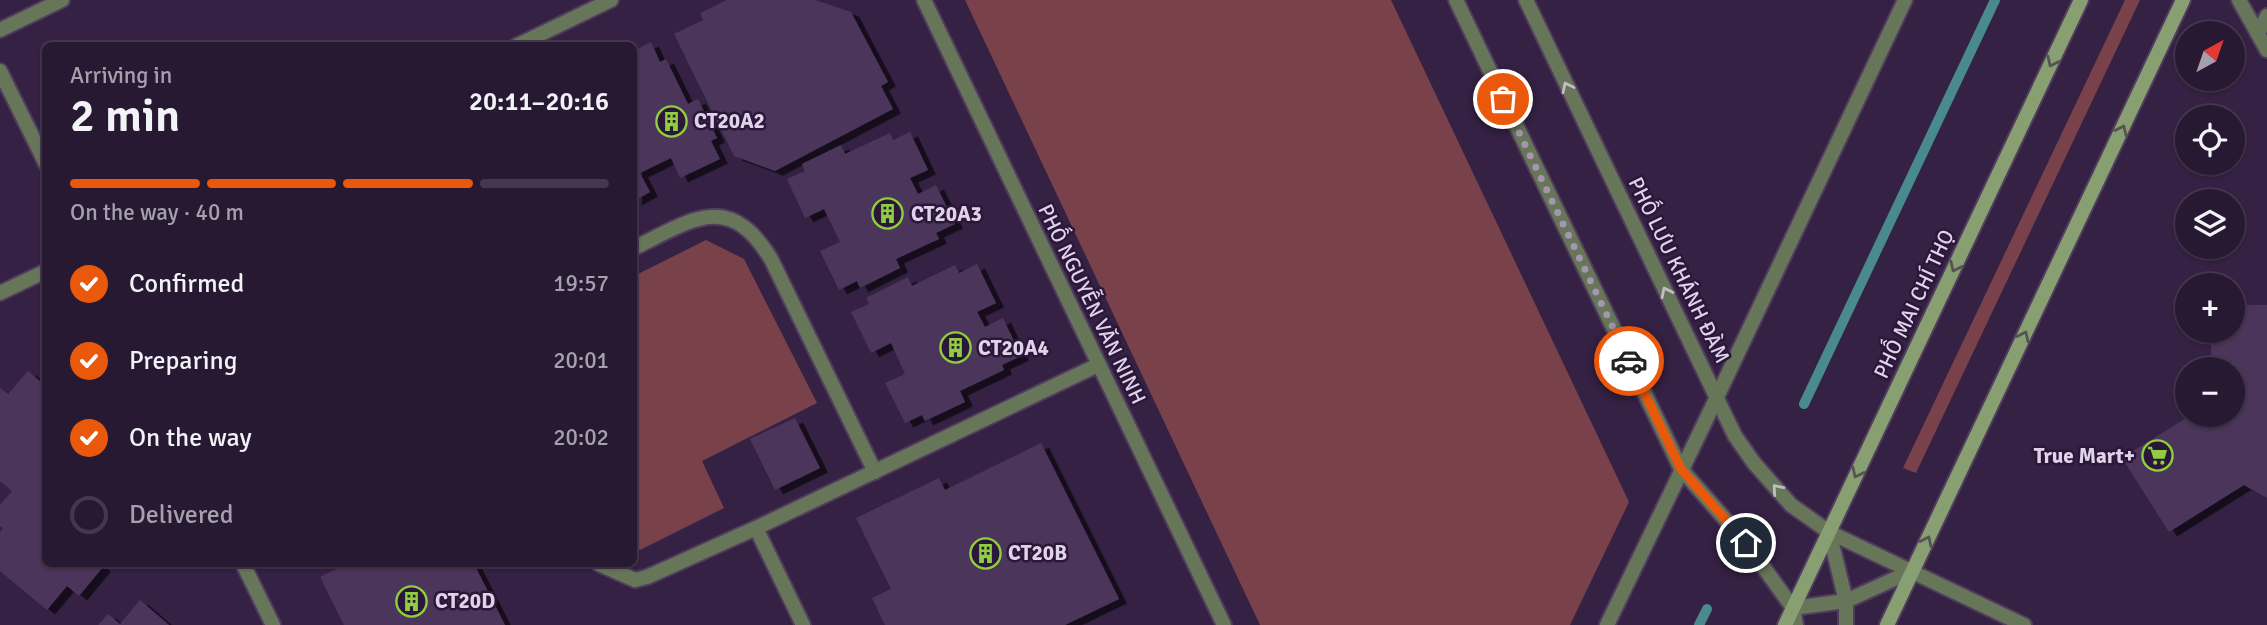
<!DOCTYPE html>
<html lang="en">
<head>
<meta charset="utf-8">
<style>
  :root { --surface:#281932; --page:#30223a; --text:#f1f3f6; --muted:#a5a0ac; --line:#44384d; --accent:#ea580c }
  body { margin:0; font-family:Signika,sans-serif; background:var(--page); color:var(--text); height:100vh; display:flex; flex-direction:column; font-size:26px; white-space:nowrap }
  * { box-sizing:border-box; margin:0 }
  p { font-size:23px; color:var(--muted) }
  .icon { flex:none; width:38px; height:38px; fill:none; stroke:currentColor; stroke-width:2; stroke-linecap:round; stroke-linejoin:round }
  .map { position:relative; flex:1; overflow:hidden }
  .drawer { position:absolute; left:42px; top:42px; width:595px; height:525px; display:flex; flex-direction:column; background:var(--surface); border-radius:10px; box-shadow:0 2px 5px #0004,0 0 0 2px var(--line) }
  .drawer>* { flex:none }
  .needle { width:46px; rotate:40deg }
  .controls { position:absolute; left:2175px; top:21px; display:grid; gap:14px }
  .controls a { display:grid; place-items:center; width:70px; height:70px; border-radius:50%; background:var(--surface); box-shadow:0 2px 5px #0004,0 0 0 2px var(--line); font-size:35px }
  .pin { position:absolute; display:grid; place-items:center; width:60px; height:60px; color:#fff; margin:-30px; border:4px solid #fff; border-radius:50%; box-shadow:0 2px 7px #0007 }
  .courier { position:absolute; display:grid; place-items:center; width:70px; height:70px; margin:-35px; border:5px solid #ea580c; border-radius:50%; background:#fff; color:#222; box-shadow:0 2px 9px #0007 }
  .overview em { font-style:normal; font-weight:600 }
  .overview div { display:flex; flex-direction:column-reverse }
  .overview { display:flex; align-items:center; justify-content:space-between; height:119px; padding:0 28px }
  h1 { font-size:46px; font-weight:600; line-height:52px }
  .bar { display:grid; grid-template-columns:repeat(4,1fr); gap:10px 7px; align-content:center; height:84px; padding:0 28px }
  .bar i { height:9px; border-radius:5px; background:var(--line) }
  .bar .selected { background:var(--accent) }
  .bar p { grid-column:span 4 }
  ol { padding:0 28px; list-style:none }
  li { display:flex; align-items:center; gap:21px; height:77px }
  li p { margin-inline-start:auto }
  li .icon { padding:7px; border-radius:50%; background:var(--accent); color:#fff; stroke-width:4 }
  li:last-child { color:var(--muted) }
  li i { width:38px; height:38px; border:4px solid var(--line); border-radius:50% }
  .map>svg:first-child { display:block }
  .green { fill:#79424b }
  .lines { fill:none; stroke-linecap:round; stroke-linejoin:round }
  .stream { stroke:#488a8d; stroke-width:10 }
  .building { fill:#4b365a; filter:url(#shadow) }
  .service-casing { stroke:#503d5e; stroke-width:18 }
  .minor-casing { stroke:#503d5e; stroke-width:18 }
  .tertiary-casing { stroke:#503d5e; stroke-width:18 }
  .secondary-casing { stroke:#503d5e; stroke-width:18 }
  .service { stroke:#677559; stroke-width:14 }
  .minor { stroke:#677559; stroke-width:14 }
  .tertiary { stroke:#677559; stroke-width:14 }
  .secondary { stroke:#889f72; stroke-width:14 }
  .oneway { stroke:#555453 }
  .oneway2 { stroke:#c1bcc6 }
  .done { stroke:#a495b0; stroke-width:7; stroke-dasharray:0 12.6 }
  .route { stroke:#ea580c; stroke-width:9 }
  .labels { text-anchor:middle; stroke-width:5; stroke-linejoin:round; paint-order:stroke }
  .poi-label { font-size:21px; font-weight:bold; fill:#dfd3ea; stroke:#2b1739; text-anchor:start }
  .street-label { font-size:21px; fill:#dfd3ea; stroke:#2b1739 }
</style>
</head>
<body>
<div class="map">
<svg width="2267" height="625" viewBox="0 0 2267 625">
  <defs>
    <filter id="shadow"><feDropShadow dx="8" dy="4.5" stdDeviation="0" flood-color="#0009"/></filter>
  </defs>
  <rect width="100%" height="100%" fill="#352143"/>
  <g class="green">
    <path d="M 965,0 L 1391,0 L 1629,502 L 1570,625 L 1260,625 Z"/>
    <path d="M 2125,0 L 2140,0 L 1916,473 L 1903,468 Z"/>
    <path d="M 706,240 L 744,259 L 817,403 L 702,461 L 724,508 L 640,550 L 634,548 L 634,276 Z"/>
  </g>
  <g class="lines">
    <g class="stream">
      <path d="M 1804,404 L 1995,0"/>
      <path d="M 1699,625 L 1707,609"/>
    </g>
  </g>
  <g class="building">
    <path d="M 727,0 L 815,0 L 851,12 L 888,82 L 881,86 L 893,109 L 775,171 L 734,156 L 674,34 L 703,20 L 700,13 Z"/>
    <path d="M 651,42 L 660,62 L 666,59 L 688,104 L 698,99 L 717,138 L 711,141 L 720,159 L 680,178 L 671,158 L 640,173 L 650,192 L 634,201 L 634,51 Z"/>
    <path d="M 910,132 L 928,170 L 910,178 L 918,194 L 936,185 L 955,224 L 936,233 L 939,239 L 896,259 L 900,268 L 860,288 L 857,281 L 839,290 L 820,251 L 840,242 L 824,209 L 805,218 L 787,179 L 805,171 L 802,164 L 841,145 L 845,154 L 890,133 L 893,140 Z"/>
    <path d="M 977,264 L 996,303 L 977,312 L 985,327 L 1003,318 L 1021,356 L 1002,365 L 1004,370 L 960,391 L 965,402 L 925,421 L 922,415 L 905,423 L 885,383 L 905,374 L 891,343 L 871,353 L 851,312 L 869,304 L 866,298 L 908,277 L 912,286 L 955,265 L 959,273 Z"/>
    <path d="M 2233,305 L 2267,305 L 2267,498 L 2244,485 L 2169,532 L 2122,458 L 2191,415 L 2233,415 L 2233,369 L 2211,369 L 2211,331 L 2233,331 Z"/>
    <path d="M 28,371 L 46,386 L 46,564 L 99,564 L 103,567 L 79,596 L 67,586 L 47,610 L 0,571 L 0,532 L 3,528 L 0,526 L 0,505 L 12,491 L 0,481 L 0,388 L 8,394 Z"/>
    <path d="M 795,418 L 820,468 L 775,490 L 750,439 Z"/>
    <path d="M 1041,443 L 1119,599 L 1065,625 L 885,625 L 872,598 L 891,589 L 856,518 L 939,478 L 945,490 Z"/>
    <path d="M 347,564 L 474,564 L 505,625 L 344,625 L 320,577 Z"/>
    <path d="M 140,600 L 169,625 L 98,625 L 108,614 L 120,624 Z"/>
  </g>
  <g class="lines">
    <defs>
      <g id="service">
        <path d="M 2258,34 L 2267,16"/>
        <path d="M 634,248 C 692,220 729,190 771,259 L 875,472"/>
        <path d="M 756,528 L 803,625"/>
        <path d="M 599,564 L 635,580 L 647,577 L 756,528 L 1098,365"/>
      </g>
      <g id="minor">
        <path d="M 2239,0 L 2267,50"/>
        <path d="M 0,30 L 62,0"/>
        <path d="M 1717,397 L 1905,0"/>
      </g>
      <g id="tertiary">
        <path d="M 924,0 L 1224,625"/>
        <path d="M 1456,0 L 1681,469 L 1746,543 L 1793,608 L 1796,625"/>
        <path d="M 1526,0 L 1735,436 L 1754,463 L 1791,505 L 1829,532 L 2024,625"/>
        <path d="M 516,46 L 611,0"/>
        <path d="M 0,71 L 46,164"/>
        <path d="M 0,293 L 46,271"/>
        <path d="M 1829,532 L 1846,601 L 1846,625"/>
        <path d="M 243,564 L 273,625"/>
        <path d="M 1793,608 L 1846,601 L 1912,571"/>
        <path d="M 1607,625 L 1717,397"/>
      </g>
      <g id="secondary">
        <path d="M 1785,625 L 2081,0"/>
        <path d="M 1887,625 L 2183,0"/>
      </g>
    </defs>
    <use href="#service" class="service-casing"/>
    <use href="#minor" class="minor-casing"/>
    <use href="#tertiary" class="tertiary-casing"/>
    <use href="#secondary" class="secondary-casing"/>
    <use href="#service" class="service"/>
    <use href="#minor" class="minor"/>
    <use href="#tertiary" class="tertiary"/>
    <use href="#secondary" class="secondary"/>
  </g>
  <defs><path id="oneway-chevron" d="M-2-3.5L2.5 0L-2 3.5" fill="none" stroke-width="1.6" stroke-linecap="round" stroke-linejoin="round" transform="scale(1.75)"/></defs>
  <g class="oneway">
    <use href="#oneway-chevron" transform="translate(2052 62) rotate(115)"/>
    <use href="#oneway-chevron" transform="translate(2122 130) rotate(-65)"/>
    <use href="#oneway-chevron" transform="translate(1955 267) rotate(115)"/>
    <use href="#oneway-chevron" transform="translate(2024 336) rotate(-65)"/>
    <use href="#oneway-chevron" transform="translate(1857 473) rotate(115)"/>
    <use href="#oneway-chevron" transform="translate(1927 541) rotate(-65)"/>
  </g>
  <g class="oneway2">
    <use href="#oneway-chevron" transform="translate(1567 87) rotate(-116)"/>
    <use href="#oneway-chevron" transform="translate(1666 292) rotate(-116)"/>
    <use href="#oneway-chevron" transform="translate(1777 489) rotate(-131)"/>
  </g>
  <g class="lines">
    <path class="done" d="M 1503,99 L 1629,361"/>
    <path class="route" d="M 1629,361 L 1681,469 L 1746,543"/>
  </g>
  <defs>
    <symbol id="building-ring" viewBox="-11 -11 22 22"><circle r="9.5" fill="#2b1739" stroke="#90cd40" stroke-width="1.5"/><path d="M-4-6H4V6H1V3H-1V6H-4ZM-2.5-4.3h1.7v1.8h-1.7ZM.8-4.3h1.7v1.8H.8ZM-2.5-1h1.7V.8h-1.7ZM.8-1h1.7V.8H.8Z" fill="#90cd40"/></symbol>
    <symbol id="supermarket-ring" viewBox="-11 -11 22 22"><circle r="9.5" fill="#2b1739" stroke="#90cd40" stroke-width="1.5"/><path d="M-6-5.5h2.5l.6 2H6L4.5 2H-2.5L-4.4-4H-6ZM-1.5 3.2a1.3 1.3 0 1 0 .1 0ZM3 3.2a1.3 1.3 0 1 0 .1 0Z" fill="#90cd40"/></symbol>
  </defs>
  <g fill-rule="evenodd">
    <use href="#building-ring" x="654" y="104" width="35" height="35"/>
    <use href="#building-ring" x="870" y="196" width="35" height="35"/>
    <use href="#building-ring" x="938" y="330" width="35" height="35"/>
    <use href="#supermarket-ring" x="2140" y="438" width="35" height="35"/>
    <use href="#building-ring" x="968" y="536" width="35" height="35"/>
    <use href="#building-ring" x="394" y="584" width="35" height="35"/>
  </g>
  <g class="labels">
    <g class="poi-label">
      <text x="694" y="128">CT20A2</text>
      <text x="911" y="221">CT20A3</text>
      <text x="978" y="355">CT20A4</text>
      <text x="2135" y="463" text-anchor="end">True Mart+</text>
      <text x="1008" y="560">CT20B</text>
      <text x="435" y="608">CT20D</text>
    </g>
    <g class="street-label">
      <text transform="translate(1679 270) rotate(64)" y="7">PHỐ LƯU KHÁNH ĐÀM</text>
      <text transform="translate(1092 304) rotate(64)" y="7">PHỐ NGUYỄN VĂN NINH</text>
      <text transform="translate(1914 304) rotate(-65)" y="7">PHỐ MAI CHÍ THỌ</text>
    </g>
  </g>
</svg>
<div class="controls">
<a><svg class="needle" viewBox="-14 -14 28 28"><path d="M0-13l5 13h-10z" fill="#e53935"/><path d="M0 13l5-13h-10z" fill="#a5a0ac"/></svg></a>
<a><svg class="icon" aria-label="locate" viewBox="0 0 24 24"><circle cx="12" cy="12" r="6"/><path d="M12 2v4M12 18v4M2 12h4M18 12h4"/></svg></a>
<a><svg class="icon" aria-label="layers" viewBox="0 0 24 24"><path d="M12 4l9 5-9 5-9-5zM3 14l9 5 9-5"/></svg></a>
<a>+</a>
<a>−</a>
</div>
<div class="pin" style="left:1503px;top:99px;background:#ea580c"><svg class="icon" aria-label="bag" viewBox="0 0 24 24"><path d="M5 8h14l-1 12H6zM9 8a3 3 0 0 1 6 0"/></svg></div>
<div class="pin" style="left:1746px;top:543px;background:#1f2937"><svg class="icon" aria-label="home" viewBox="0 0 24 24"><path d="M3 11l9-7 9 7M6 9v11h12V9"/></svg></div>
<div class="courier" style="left:1629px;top:361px"><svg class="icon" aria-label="car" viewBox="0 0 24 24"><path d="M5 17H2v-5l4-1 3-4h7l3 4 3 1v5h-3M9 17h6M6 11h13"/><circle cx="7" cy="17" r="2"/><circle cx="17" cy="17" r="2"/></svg></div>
<section class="drawer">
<div class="overview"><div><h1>2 min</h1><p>Arriving in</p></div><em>20:11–20:16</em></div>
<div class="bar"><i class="selected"></i><i class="selected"></i><i class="selected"></i><i></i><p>On the way · 40 m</p></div>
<ol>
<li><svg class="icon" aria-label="check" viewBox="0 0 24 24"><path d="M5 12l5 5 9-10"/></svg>Confirmed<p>19:57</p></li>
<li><svg class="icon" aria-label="check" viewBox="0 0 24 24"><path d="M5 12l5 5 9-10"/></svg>Preparing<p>20:01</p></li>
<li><svg class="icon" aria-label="check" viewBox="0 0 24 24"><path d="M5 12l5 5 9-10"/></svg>On the way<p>20:02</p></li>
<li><i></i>Delivered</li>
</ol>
</section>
</div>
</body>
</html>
